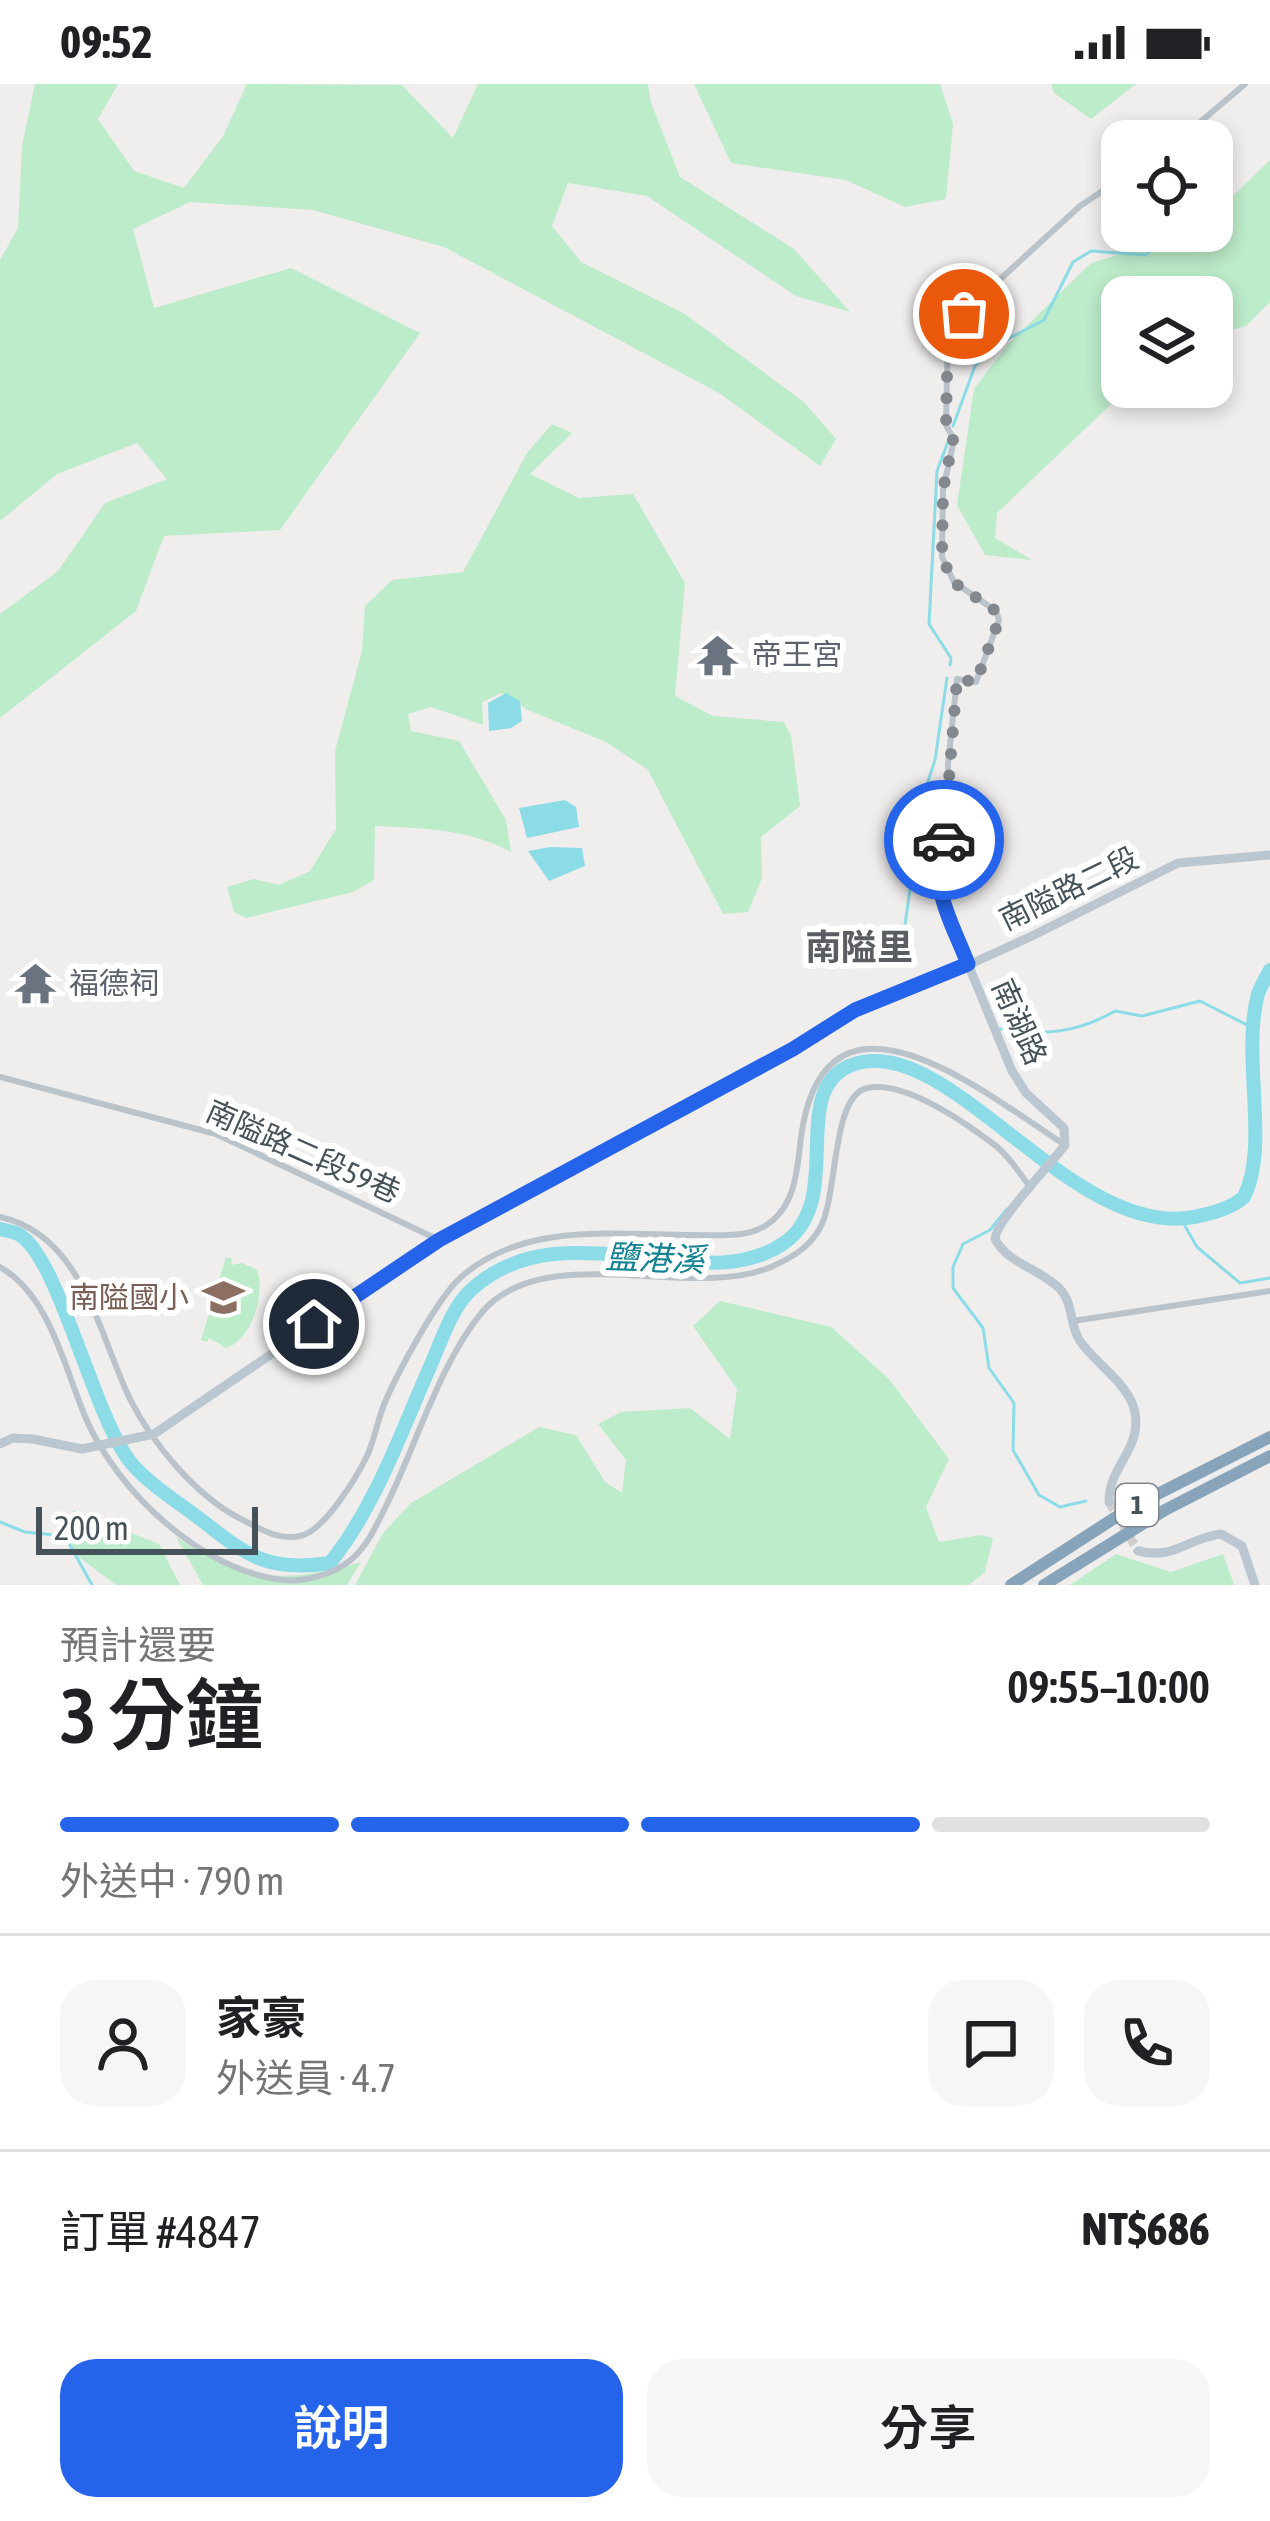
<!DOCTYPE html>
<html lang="zh-TW">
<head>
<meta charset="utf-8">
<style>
  :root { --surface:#fff; --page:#f6f6f6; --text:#202124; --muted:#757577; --line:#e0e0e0; --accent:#2563eb }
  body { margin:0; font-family:"Asap Condensed","Noto Sans TC",sans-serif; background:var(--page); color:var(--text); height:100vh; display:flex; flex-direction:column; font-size:45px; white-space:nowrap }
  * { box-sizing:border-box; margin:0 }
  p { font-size:39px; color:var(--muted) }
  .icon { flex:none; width:66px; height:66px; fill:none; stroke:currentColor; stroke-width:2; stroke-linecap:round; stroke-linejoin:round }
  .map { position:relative; height:1501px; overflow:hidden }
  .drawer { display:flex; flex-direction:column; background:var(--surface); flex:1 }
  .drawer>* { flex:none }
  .fabs { position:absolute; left:1101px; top:36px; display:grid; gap:24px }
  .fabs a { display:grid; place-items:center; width:132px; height:132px; border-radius:24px; background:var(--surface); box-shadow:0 6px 18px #0003; font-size:60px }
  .scale { position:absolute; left:36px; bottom:30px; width:222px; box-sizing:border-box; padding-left:12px; border:6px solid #465259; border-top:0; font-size:33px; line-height:42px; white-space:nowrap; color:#465259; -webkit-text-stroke:9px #fff; paint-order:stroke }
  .pin { position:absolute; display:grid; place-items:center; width:102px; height:102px; color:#fff; margin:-51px; border:6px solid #fff; border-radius:50%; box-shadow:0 3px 12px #0007 }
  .courier { position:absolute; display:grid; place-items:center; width:120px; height:120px; margin:-60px; border:9px solid #2563eb; border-radius:50%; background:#fff; color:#222; box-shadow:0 3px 15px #0007 }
  .overview em { font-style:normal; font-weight:600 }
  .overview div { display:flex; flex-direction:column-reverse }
  .overview { display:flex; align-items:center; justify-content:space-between; height:204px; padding:0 60px }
  h1 { font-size:78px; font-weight:600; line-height:90px }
  .bar { display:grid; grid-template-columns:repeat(4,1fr); gap:18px 12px; align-content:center; height:144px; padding:0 60px }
  .bar i { height:15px; border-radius:9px; background:var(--line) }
  .bar .selected { background:var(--accent) }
  .bar p { grid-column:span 4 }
  .line { display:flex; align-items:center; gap:30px; padding:0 60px; border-top:3px solid var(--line) }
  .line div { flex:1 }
  .round { display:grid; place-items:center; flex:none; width:126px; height:126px; border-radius:36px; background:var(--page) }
  .primary-button { display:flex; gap:24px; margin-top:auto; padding:24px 60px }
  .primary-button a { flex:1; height:138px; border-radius:36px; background:var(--accent); color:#fff; font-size:48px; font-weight:600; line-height:138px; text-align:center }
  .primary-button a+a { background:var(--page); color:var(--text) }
  .status { display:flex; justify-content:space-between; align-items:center; height:84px; padding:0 60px; background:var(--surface); direction:ltr }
  .status svg { height:33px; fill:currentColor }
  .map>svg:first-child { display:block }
  .green { fill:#bdecca }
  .water { fill:#8cdce7 }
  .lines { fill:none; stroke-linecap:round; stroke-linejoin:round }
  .stream { stroke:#8cdce7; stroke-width:3 }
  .river { stroke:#8cdce7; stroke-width:14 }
  .secondary-tunnel { stroke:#cececf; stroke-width:9; stroke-dasharray:9 4.5; stroke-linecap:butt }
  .street { stroke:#b9c3c9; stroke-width:6 }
  .secondary { stroke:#bbc7d0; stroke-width:9 }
  .highway { stroke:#87a4ba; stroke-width:12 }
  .done { stroke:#82888d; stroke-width:12; stroke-dasharray:0 21.6 }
  .route { stroke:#2563eb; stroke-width:15 }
  .labels { text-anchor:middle; stroke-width:12; stroke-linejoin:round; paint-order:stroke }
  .shield { fill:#fff; stroke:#7e868b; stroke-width:3 }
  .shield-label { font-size:27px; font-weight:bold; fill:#465259 }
  .worship-label { font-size:30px; fill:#5b616d; stroke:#fff; text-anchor:start }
  .street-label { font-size:30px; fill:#465259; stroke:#fff }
  .education-label { font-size:30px; fill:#785e54; stroke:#fff; text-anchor:end }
  .water-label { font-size:33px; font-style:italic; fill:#138292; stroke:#fff }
  .quarter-label { font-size:36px; font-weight:bold; fill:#5a5e62; stroke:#fff }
</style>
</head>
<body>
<div class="status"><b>09:52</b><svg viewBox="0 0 49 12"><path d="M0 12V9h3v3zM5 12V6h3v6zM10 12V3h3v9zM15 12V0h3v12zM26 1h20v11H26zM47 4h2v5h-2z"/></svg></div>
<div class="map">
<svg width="1270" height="1501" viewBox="0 0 1270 1501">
  <rect width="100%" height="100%" fill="#f0eded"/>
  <g class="green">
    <path d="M 35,0 L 118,0 L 98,35 L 134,87 L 184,104 L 223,52 L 247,0 L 402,1 L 453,54 L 478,0 L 648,0 L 651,19 L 680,93 L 794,165 L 850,228 L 796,212 L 647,112 L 568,99 L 552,142 L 581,178 L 685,230 L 804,318 L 836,355 L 820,382 L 719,309 L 444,163 L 313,126 L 190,118 L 133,145 L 154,224 L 291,184 L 420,249 L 280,446 L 164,452 L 136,527 L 0,634 L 0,530 L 58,487 L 105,419 L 167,395 L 137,359 L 57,390 L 0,437 L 0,176 L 18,144 L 22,62 Z"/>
    <path d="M 694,0 L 940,0 L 953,40 L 946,115 L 905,123 L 846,96 L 731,79 Z"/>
    <path d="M 1051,0 L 1136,0 L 1091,35 L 1054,9 Z"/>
    <path d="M 1270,76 L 1270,218 L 1246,242 L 1212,252 L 1212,213 L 1122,213 L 1122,303 L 1129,303 L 997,429 L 995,454 L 1032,476 L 985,471 L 957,421 L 974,305 L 1008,260 L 1091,179 L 1196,147 L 1212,147 L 1212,132 Z"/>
    <path d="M 552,340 L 572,349 L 530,390 L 579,414 L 633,410 L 685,499 L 675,612 L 713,632 L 784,638 L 791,652 L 800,722 L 761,753 L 762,794 L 748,828 L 723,830 L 648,686 L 606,658 L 528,626 L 501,609 L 482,618 L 483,641 L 431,623 L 408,630 L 411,647 L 459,657 L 506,736 L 511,768 C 469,745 423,744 375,742 L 374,796 L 353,808 L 246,834 L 234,828 L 227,803 L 254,795 L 279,801 L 310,787 L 336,745 L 335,667 L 362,567 L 365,522 L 392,496 L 463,488 L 527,369 Z"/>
    <path d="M 226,1173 L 232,1175 L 231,1181 L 242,1179 L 257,1186 C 266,1211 251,1256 226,1264 L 209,1254 L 207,1258 L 201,1256 Z"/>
    <path d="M 720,1217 L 831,1243 L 889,1295 L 949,1375 L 926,1423 L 939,1458 L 980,1451 L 993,1454 L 985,1488 L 969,1501 L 355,1501 L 383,1449 L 411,1419 L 539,1343 L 576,1351 L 605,1398 L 622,1409 L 626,1376 L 598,1340 L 621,1328 L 690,1324 L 730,1355 L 737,1305 L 693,1242 Z"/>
    <path d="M 73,1426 L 159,1460 L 180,1501 L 116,1501 L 71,1467 Z"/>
    <path d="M 176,1453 C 246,1497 282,1501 361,1478 L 347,1501 L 203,1501 Z"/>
    <path d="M 1116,1470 L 1171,1488 L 1223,1470 L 1234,1501 L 1070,1501 Z"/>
  </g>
  <g class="water">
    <path d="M 506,609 L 520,617 L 522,637 L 511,644 L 489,647 L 488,619 Z"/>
    <path d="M 565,716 L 576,723 L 579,743 L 527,754 L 519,724 Z"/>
    <path d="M 550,763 L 582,764 L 585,782 L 549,797 L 528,767 Z"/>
  </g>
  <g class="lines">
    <g class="stream">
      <path d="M 953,342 L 975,282 L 1000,259 L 1044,236 L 1073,178 L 1091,167 L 1146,171 L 1166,151 L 1208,147"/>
      <path d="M 948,358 L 937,387 L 929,540 L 951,574 L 950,581"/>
      <path d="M 911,871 L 904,848 L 913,784 L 907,761 L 935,676 L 947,594"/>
      <path d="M 1000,945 C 1043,952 1077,949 1115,927 L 1142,932 L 1200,917 L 1257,946"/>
      <path d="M 1007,1125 L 990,1146 L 963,1160 L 953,1183 L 953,1204 L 983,1244 L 989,1284 L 1014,1319 L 1013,1366 L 1039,1411 L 1060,1423 L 1086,1417"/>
      <path d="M 1181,1135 L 1197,1163 L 1240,1199 L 1270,1194"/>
      <path d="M 0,1438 L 25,1448 L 65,1452 L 92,1501"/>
    </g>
    <path class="river" d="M 0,1145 C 6,1147 12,1147 18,1150 C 59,1171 93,1334 132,1380 C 151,1402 181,1420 204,1438 C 249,1474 272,1488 330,1479 C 375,1423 400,1351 429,1285 C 440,1261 451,1224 471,1206 C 563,1121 701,1217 784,1159 C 846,1116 788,1009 849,982 C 945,941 1069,1156 1194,1133 C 1210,1130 1232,1124 1244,1113 C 1270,1061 1241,972 1258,910 C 1261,902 1266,893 1270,886"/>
    <path class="secondary-tunnel" d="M 1109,1418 L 1138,1467"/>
    <g class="street">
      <path d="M 1178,57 L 1245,0"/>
      <path d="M 968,880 L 940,812 L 937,796 L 948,737 L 948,680 L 957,595 L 976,598 L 999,536 L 996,527 L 954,498 L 942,473 L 943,406 L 954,356 L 946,341 L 948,243 L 1080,122 L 1122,94"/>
      <path d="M 0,993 L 216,1050 L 439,1156"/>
      <path d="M 0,1133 C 83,1151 99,1252 131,1317 C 153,1360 197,1413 241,1435 C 259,1444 278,1457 300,1452 C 324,1448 358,1391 368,1370 C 375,1353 378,1335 385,1318 C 398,1288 437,1215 460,1194 C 523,1137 615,1151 694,1151 C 717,1151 745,1154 765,1142 C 796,1123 797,1086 801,1053 C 825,877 986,1010 1065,1061"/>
      <path d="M 0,1183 C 51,1212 65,1287 87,1337 C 119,1408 198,1482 276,1495 C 301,1500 333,1491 352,1475 C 368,1461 377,1440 386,1422 C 416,1362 440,1278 483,1227 C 546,1155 692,1217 771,1183 C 791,1174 809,1164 820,1144 C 838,1113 831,1012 867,1004 C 905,996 967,1040 996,1062 C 1010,1073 1020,1090 1031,1104"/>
      <path d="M 1073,1237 L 1270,1207"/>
    </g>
    <g class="secondary">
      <path d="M 968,880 L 1012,987 L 1026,1009 L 1064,1044 L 1065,1061 C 1050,1081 996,1137 995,1155 C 1008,1180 1041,1185 1060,1205 C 1074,1220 1069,1241 1080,1257 C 1103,1290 1156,1313 1128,1367 C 1119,1384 1109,1397 1109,1418"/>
      <path d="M 0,1360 L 13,1354 L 33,1355 L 82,1365 L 154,1350 L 439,1156 L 615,1063 L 793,965 L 855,926 L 929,899 L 1032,852 L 1178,779 L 1270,771"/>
      <path d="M 1138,1467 C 1176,1476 1187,1454 1221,1450 L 1242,1462 L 1255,1501"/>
    </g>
    <g class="highway">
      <path d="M 1011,1501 L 1130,1424 L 1270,1353"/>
      <path d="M 1044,1501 L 1165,1426 L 1270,1372"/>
    </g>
  </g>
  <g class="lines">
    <path class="done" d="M 944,756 L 957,595 L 976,598 L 999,536 L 996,527 L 953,498 L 942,473 L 943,406 L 953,356 L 946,341 L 948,243 L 964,230"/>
    <path class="route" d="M 314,1240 L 439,1156 L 793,965 L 855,926 L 968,880 C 950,833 930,808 944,756"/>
  </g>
  <defs>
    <symbol id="temple-bare" viewBox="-9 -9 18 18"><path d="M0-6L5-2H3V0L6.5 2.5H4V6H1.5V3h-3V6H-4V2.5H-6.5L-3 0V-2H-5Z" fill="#6b7280" stroke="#fff" stroke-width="2.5" paint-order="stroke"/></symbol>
    <symbol id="school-bare" viewBox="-9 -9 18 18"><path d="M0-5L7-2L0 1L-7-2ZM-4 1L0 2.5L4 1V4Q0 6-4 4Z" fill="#8d6e63" stroke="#fff" stroke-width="2.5" paint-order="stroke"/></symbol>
  </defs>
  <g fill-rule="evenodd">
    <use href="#temple-bare" x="688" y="542" width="59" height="59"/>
    <use href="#temple-bare" x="6" y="870" width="59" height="59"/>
    <use href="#school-bare" x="194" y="1184" width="59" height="59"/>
  </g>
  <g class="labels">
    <rect class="shield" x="1116" y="1400" width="42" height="42" rx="9"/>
    <g class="shield-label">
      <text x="1137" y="1430">1</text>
    </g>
    <g class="worship-label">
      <text x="752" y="581">帝王宮</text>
      <text x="69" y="910">福德祠</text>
    </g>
    <g class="street-label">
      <text transform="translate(1069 805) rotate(-26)" y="10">南隘路二段</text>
      <text transform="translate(1019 938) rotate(66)" y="10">南湖路</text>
      <text transform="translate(303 1068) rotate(24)" y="10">南隘路二段59巷</text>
    </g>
    <g class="education-label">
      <text x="189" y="1224">南隘國小</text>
    </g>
    <g class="water-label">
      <text transform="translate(655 1174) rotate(2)" y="12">鹽港溪</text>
    </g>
    <g class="quarter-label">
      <text x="859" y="876">南隘里</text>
    </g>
  </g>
</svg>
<div class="fabs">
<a><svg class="icon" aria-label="locate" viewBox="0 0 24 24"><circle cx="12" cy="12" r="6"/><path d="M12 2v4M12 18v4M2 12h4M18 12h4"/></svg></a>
<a><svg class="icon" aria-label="layers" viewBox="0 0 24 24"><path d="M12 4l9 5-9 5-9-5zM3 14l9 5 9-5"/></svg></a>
</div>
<div class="scale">200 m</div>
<div class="pin" style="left:964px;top:230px;background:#ea580c"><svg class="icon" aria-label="bag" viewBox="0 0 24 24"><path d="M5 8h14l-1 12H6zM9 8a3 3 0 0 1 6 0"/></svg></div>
<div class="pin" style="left:314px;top:1240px;background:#1f2937"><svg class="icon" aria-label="home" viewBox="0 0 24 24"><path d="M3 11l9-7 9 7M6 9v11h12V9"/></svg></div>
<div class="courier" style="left:944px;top:756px"><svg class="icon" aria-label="car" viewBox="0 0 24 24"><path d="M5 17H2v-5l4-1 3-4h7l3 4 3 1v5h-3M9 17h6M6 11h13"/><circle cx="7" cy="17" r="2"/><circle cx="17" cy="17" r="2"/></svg></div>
</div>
<section class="drawer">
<div class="overview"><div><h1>3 分鐘</h1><p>預計還要</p></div><em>09:55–10:00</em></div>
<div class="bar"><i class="selected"></i><i class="selected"></i><i class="selected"></i><i></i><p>外送中 · 790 m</p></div>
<div class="line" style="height:216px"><a class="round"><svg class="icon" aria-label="person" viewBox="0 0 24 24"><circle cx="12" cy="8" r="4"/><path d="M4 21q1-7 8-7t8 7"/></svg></a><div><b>家豪</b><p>外送員 · 4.7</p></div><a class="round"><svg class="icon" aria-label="chat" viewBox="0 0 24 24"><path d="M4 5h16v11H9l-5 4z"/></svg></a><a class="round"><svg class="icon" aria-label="phone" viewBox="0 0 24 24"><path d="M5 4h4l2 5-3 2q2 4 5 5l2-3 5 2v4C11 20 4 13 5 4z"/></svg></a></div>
<div class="line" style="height:156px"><div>訂單 #4847</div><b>NT$686</b></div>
<div class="primary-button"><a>說明</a><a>分享</a></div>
</section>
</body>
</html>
